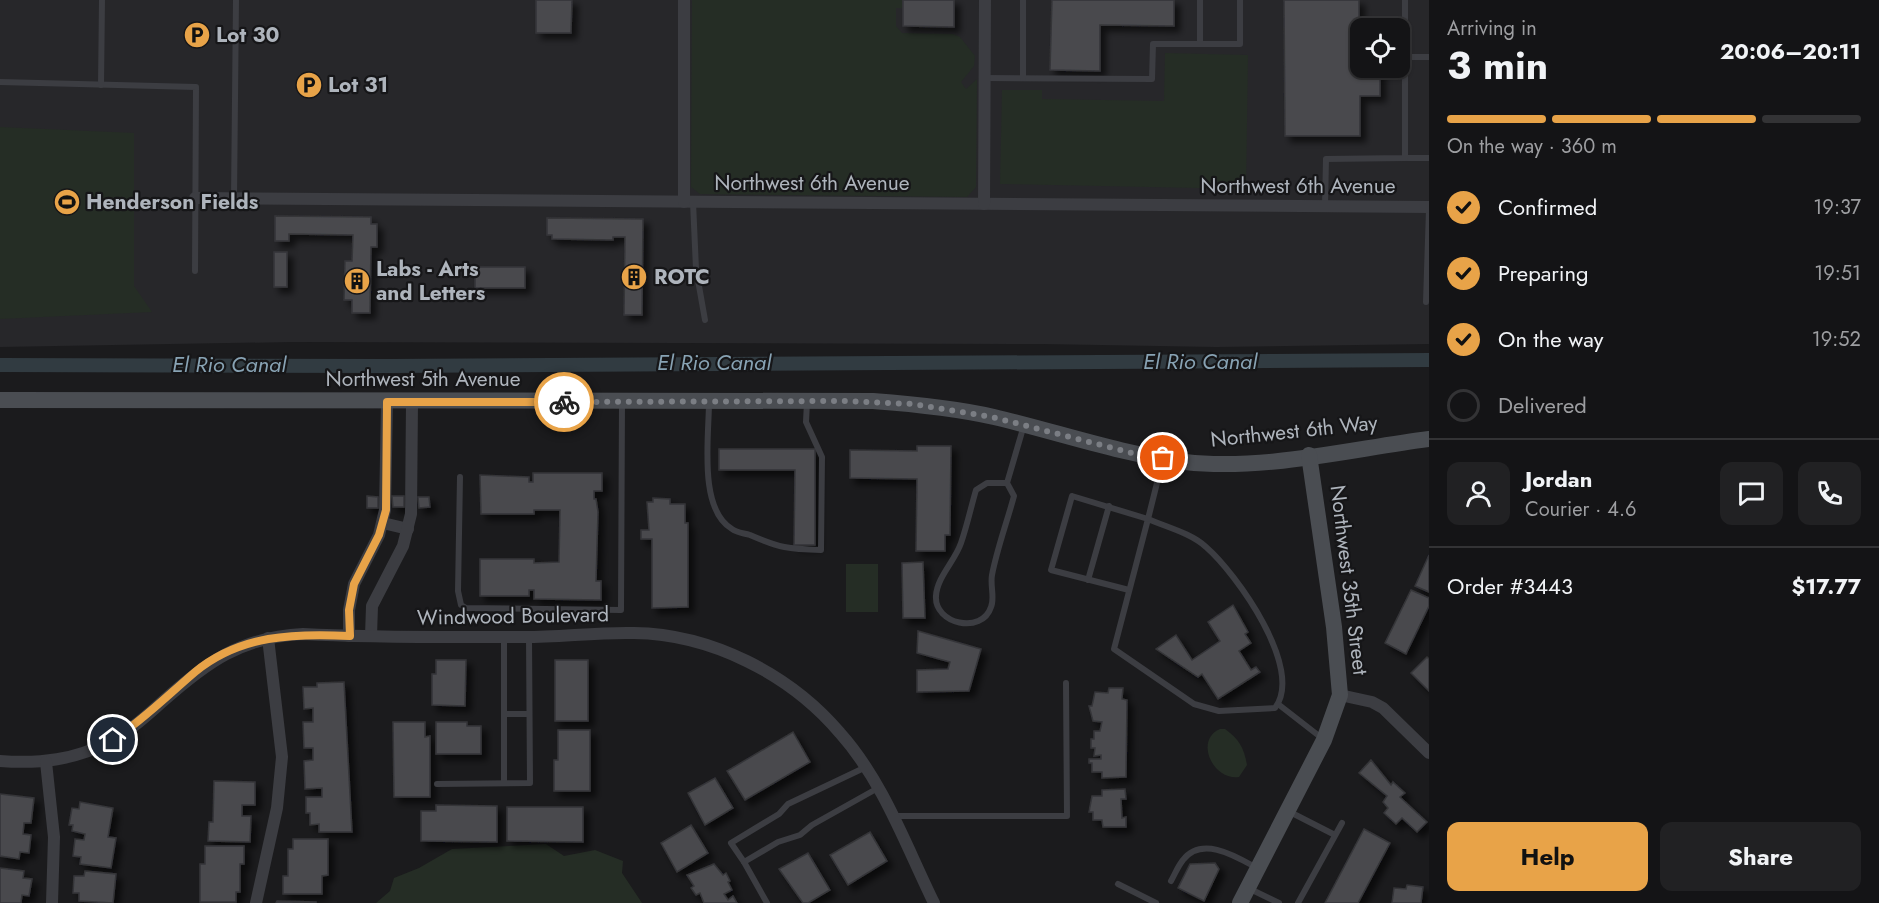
<!DOCTYPE html>
<html lang="en">
<head>
<meta charset="utf-8">
<style>
  :root { --surface:#141416; --page:#212123; --text:#f1f3f6; --muted:#9d9ea1; --line:#333335; --accent:#e8a348 }
  body { margin:0; font-family:Jost,sans-serif; background:var(--page); color:var(--text); height:100vh; display:flex; flex-direction:column; font-size:22px; white-space:nowrap }
  * { box-sizing:border-box; margin:0 }
  p { font-size:20px; color:var(--muted) }
  .icon { flex:none; width:33px; height:33px; fill:none; stroke:currentColor; stroke-width:2; stroke-linecap:round; stroke-linejoin:round }
  .map { position:relative; flex:1; overflow:hidden }
  .panel { display:flex; flex-direction:column; background:var(--surface); width:450px }
  .panel>* { flex:none }
  .buttons { position:absolute; left:1350px; top:18px; display:grid; gap:12px }
  .buttons a { display:grid; place-items:center; width:60px; height:60px; border-radius:12px; background:var(--surface); box-shadow:0 2px 4px #0004,0 0 0 2px var(--line); font-size:30px }
  .pin { position:absolute; display:grid; place-items:center; width:51px; height:51px; color:#fff; margin:-26px; border:3px solid #fff; border-radius:50%; box-shadow:0 2px 6px #0007 }
  .courier { position:absolute; display:grid; place-items:center; width:60px; height:60px; margin:-30px; border:4px solid #e8a348; border-radius:50%; background:#fff; color:#222; box-shadow:0 2px 8px #0007 }
  .headline em { font-style:normal; font-weight:700 }
  .headline div { display:flex; flex-direction:column-reverse }
  .headline { display:flex; align-items:center; justify-content:space-between; height:102px; padding:0 18px }
  h1 { font-size:39px; font-weight:700; line-height:45px }
  .bar { display:grid; grid-template-columns:repeat(4,1fr); gap:9px 6px; align-content:center; height:72px; padding:0 18px }
  .bar i { height:8px; border-radius:4px; background:var(--line) }
  .bar .selected { background:var(--accent) }
  .bar p { grid-column:span 4 }
  .line { display:flex; align-items:center; gap:15px; padding:0 18px; border-top:2px solid var(--line) }
  .line div { flex:1 }
  .round { display:grid; place-items:center; flex:none; width:63px; height:63px; border-radius:12px; background:var(--page) }
  ol { padding:0 18px; list-style:none }
  li { display:flex; align-items:center; gap:18px; height:66px }
  li p { margin-inline-start:auto }
  li .icon { padding:6px; border-radius:50%; background:var(--accent); color:#111; stroke-width:4 }
  li:last-child { color:var(--muted) }
  li i { width:33px; height:33px; border:3px solid var(--line); border-radius:50% }
  .action { display:flex; gap:12px; margin-top:auto; padding:12px 18px }
  .action a { flex:1; height:69px; border-radius:12px; background:var(--accent); color:#111; font-size:24px; font-weight:700; line-height:69px; text-align:center }
  .action a+a { background:var(--page); color:var(--text) }
  main { display:flex; flex:1; min-height:0 }
  .map>svg:first-child { display:block }
  .built { fill:#27272a; fill-rule:evenodd }
  .green { fill:#252d25 }
  .lines { fill:none; stroke-linecap:round; stroke-linejoin:round }
  .canal { stroke:#313b41; stroke-width:14 }
  .building { fill:#48494d; stroke:#353539; stroke-width:1.5; filter:url(#shadow) }
  .lane { stroke:#3c3d42; stroke-width:6 }
  .street { stroke:#3c3d42; stroke-width:12 }
  .secondary { stroke:#4a4d52; stroke-width:16 }
  .done { stroke:#7b7e84; stroke-width:6; stroke-dasharray:0 10.8 }
  .route { stroke:#e8a348; stroke-width:8 }
  .labels { text-anchor:middle; stroke-width:4.5; stroke-linejoin:round; paint-order:stroke }
  .poi-label { font-size:21px; font-weight:bold; fill:#aeb4bc; stroke:#161618; text-anchor:start }
  .street-label { font-size:21px; fill:#aeb4bc; stroke:#161618 }
  .water-label { font-size:22px; font-style:italic; fill:#88a3b4; stroke:#161618 }
</style>
</head>
<body>
<main>
<div class="map">
<svg width="1429" height="903" viewBox="0 0 1429 903">
  <defs>
    <filter id="shadow"><feDropShadow dx="5.5" dy="5.5" stdDeviation="3" flood-color="#0009"/></filter>
  </defs>
  <rect width="100%" height="100%" fill="#1b1b1d"/>
  <path class="built" d="M 0,0 L 1429,0 L 1429,344 L 1216,347 L 1042,344 L 292,342 L 0,347 ZM 1360,28 L 1400,28 L 1400,68 L 1360,68 Z"/>
  <g class="green">
    <path d="M 692,0 L 902,0 L 902,8 L 896,8 L 896,26 L 902,33 L 953,34 L 960,37 L 975,56 L 974,66 L 961,82 L 966,89 L 977,79 L 976,187 L 967,197 L 700,194 L 691,187 Z"/>
    <path d="M 1165,53 L 1248,55 L 1246,189 L 1000,184 L 1002,90 L 1042,90 L 1042,99 L 1164,101 Z"/>
    <path d="M 0,127 L 134,133 L 134,286 L 152,312 L 0,319 Z"/>
    <rect x="846" y="564" width="32" height="48"/>
    <path d="M 1220,729 L 1225,729 C 1239,739 1244,748 1247,765 L 1239,777 C 1213,781 1194,740 1220,729 Z"/>
    <path d="M 546,844 L 564,856 L 595,850 L 623,861 L 622,873 L 642,903 L 376,903 L 390,891 L 394,878 L 419,868 L 452,849 Z"/>
  </g>
  <g class="lines">
    <path class="canal" d="M 0,365 L 389,366 L 1429,360"/>
  </g>
  <g class="building">
    <path d="M 536,0 L 572,0 L 571,33 L 536,33 Z"/>
    <path d="M 903,0 L 954,0 L 954,27 L 903,26 Z"/>
    <path d="M 1052,0 L 1174,0 L 1174,26 L 1100,25 L 1100,71 L 1050,70 Z"/>
    <path d="M 1284,0 L 1359,0 L 1359,23 L 1380,22 L 1380,28 L 1360,28 L 1360,68 L 1380,68 L 1380,96 L 1360,96 L 1360,136 L 1285,136 Z"/>
    <path d="M 275,216 L 371,217 L 371,224 L 377,224 L 377,247 L 371,247 L 370,313 L 352,313 L 352,300 L 344,300 L 345,261 L 352,261 L 353,235 L 289,234 L 289,241 L 275,241 Z"/>
    <path d="M 547,218 L 643,219 L 642,315 L 624,315 L 625,237 L 613,237 L 613,240 L 552,239 L 552,235 L 547,235 Z"/>
    <rect x="274" y="252" width="13" height="35"/>
    <rect x="475" y="267" width="50" height="21"/>
    <path d="M 917,446 L 951,446 L 950,535 L 945,535 L 945,551 L 916,551 L 917,479 L 850,478 L 850,450 L 917,451 Z"/>
    <path d="M 719,449 L 815,449 L 815,545 L 794,545 L 795,470 L 719,470 Z"/>
    <path d="M 533,473 L 602,473 L 602,491 L 594,491 L 594,499 L 596,499 L 598,512 L 596,581 L 601,581 L 601,600 L 534,599 L 534,590 L 529,590 L 529,596 L 480,596 L 480,559 L 534,559 L 534,563 L 559,562 L 560,510 L 534,510 L 534,514 L 481,514 L 480,475 L 529,477 L 529,482 L 533,482 Z"/>
    <path d="M 367,496 L 378,497 L 378,508 L 367,508 Z"/>
    <path d="M 392,496 L 404,496 L 404,507 L 393,507 Z"/>
    <path d="M 418,497 L 429,497 L 430,507 L 419,508 Z"/>
    <path d="M 653,498 L 670,499 L 670,504 L 685,504 L 685,523 L 688,523 L 688,607 L 652,608 L 652,539 L 641,539 L 641,530 L 649,530 L 647,502 L 653,502 Z"/>
    <path d="M 1429,555 L 1429,592 L 1415,586 Z"/>
    <path d="M 923,562 L 925,618 L 903,618 L 902,563 Z"/>
    <path d="M 1411,590 L 1429,598 L 1429,606 L 1406,654 L 1385,643 Z"/>
    <path d="M 1233,605 L 1248,632 L 1245,634 L 1251,643 L 1239,651 L 1251,670 L 1256,667 L 1260,672 L 1218,699 L 1202,674 L 1198,677 L 1156,649 L 1176,635 L 1192,660 L 1220,641 L 1208,622 Z"/>
    <path d="M 918,631 L 981,649 L 969,691 L 917,692 L 917,670 L 948,669 L 950,662 L 917,653 Z"/>
    <path d="M 1427,657 L 1429,659 L 1429,691 L 1411,673 Z"/>
    <path d="M 436,660 L 466,660 L 465,706 L 432,705 L 432,674 L 436,674 Z"/>
    <rect x="555" y="660" width="33" height="61"/>
    <path d="M 344,682 L 352,832 L 319,832 L 319,824 L 310,825 L 310,813 L 306,813 L 306,797 L 322,797 L 322,788 L 305,789 L 304,761 L 313,760 L 313,748 L 304,748 L 303,722 L 313,722 L 313,708 L 304,709 L 303,687 L 317,687 L 317,683 Z"/>
    <path d="M 1109,688 L 1123,688 L 1122,699 L 1127,700 L 1126,777 L 1102,778 L 1102,772 L 1092,772 L 1092,763 L 1089,763 L 1089,759 L 1101,759 L 1101,755 L 1094,756 L 1095,748 L 1091,748 L 1091,739 L 1094,739 L 1094,731 L 1100,731 L 1102,722 L 1093,721 L 1089,706 L 1092,706 L 1095,692 L 1108,693 Z"/>
    <path d="M 393,722 L 425,722 L 425,737 L 430,736 L 430,797 L 394,797 Z"/>
    <path d="M 436,722 L 467,722 L 467,726 L 481,726 L 481,754 L 436,754 Z"/>
    <path d="M 558,730 L 590,730 L 590,791 L 554,791 L 554,760 L 558,760 Z"/>
    <path d="M 793,732 L 810,762 L 745,800 L 727,771 Z"/>
    <path d="M 1371,760 L 1391,785 L 1393,782 L 1405,793 L 1400,797 L 1427,822 L 1417,832 L 1402,818 L 1396,824 L 1384,813 L 1388,808 L 1383,802 L 1387,796 L 1359,773 Z"/>
    <path d="M 715,778 L 733,808 L 705,825 L 688,793 Z"/>
    <path d="M 214,781 L 255,782 L 255,805 L 242,805 L 242,816 L 251,816 L 250,842 L 208,841 L 209,822 L 213,822 Z"/>
    <path d="M 1125,789 L 1126,799 L 1121,799 L 1122,818 L 1126,817 L 1126,827 L 1103,827 L 1102,820 L 1093,820 L 1093,812 L 1089,812 L 1092,796 L 1102,796 L 1102,790 Z"/>
    <path d="M 0,794 L 34,798 L 31,823 L 24,823 L 23,834 L 31,835 L 29,853 L 20,852 L 19,859 L 0,856 Z"/>
    <path d="M 80,802 L 113,808 L 108,837 L 116,838 L 111,868 L 80,864 L 81,857 L 73,856 L 75,839 L 84,840 L 85,834 L 72,831 L 73,825 L 69,825 L 72,808 L 79,809 Z"/>
    <path d="M 436,805 L 497,806 L 497,842 L 421,841 L 421,811 L 436,811 Z"/>
    <path d="M 507,807 L 583,807 L 583,842 L 507,841 Z"/>
    <path d="M 691,825 L 708,853 L 677,872 L 661,843 Z"/>
    <path d="M 1364,829 L 1390,843 L 1358,903 L 1325,903 Z"/>
    <path d="M 870,832 L 887,861 L 848,885 L 830,855 Z"/>
    <path d="M 293,839 L 328,839 L 328,875 L 322,876 L 322,894 L 283,894 L 283,876 L 288,876 L 288,849 L 293,849 Z"/>
    <path d="M 205,846 L 244,846 L 244,864 L 240,864 L 240,892 L 236,892 L 236,902 L 200,902 L 200,864 L 205,864 Z"/>
    <path d="M 808,853 L 830,890 L 808,903 L 803,903 L 779,869 Z"/>
    <path d="M 1215,863 L 1219,869 L 1204,901 L 1178,888 L 1190,864 Z"/>
    <path d="M 714,864 L 723,875 L 726,873 L 730,881 L 728,882 L 732,890 L 724,894 L 728,900 L 733,896 L 737,903 L 704,903 L 700,893 L 696,895 L 691,888 L 694,886 L 687,875 Z"/>
    <path d="M 0,868 L 24,871 L 23,878 L 32,879 L 29,896 L 22,895 L 21,903 L 0,903 Z"/>
    <path d="M 85,871 L 116,874 L 113,903 L 79,901 L 79,893 L 73,893 L 74,876 L 84,876 Z"/>
    <path d="M 1407,885 L 1423,887 L 1421,903 L 1392,903 L 1394,888 L 1406,889 Z"/>
    <path d="M 277,901 L 316,902 L 316,903 L 276,903 Z"/>
  </g>
  <g class="lines">
    <g class="lane">
      <path d="M 1200,44 L 1200,0"/>
      <path d="M 1405,57 L 1429,57"/>
      <path d="M 985,78 L 1152,79 L 1153,44 L 1240,44 L 1240,0"/>
      <path d="M 1023,78 L 1023,0"/>
      <path d="M 0,82 L 196,87 L 195,271"/>
      <path d="M 101,85 L 102,0"/>
      <path d="M 1405,158 L 1429,158"/>
      <path d="M 234,198 L 236,0"/>
      <path d="M 693,202 L 696,269 L 705,320"/>
      <path d="M 1325,206 L 1326,159 L 1405,158 L 1405,0"/>
      <path d="M 1426,302 L 1429,209"/>
      <path d="M 709,402 C 709,436 698,509 732,529 C 737,533 744,533 750,535 C 780,548 788,549 821,550 L 822,457 L 806,422 L 807,402"/>
      <path d="M 460,477 L 458,591 L 461,605 L 466,608 L 621,610 L 622,402"/>
      <path d="M 1007,483 L 987,483 L 976,490 C 971,507 967,526 961,543 C 955,561 937,577 936,596 C 934,624 982,635 991,607 C 995,598 990,586 992,575 C 997,549 1007,522 1014,496 L 1007,483 L 1024,425"/>
      <path d="M 1148,519 C 1166,527 1191,533 1206,547 C 1236,573 1305,669 1275,708 L 1219,711 L 1194,704 L 1114,649 Z"/>
      <path d="M 1088,580 L 1109,506"/>
      <path d="M 1129,590 L 1051,570 L 1072,496 L 1148,519 L 1163,459"/>
      <path d="M 1278,704 L 1323,739"/>
      <path d="M 504,714 L 529,714"/>
      <path d="M 504,783 L 504,637"/>
      <path d="M 437,784 L 530,783 L 529,637"/>
      <path d="M 1288,811 L 1335,835"/>
      <path d="M 893,816 L 1067,816 L 1066,683"/>
      <path d="M 744,862 L 731,843 L 779,814 L 788,804 L 866,767"/>
      <path d="M 1171,881 C 1175,874 1178,866 1183,860 C 1202,835 1237,857 1257,868"/>
      <path d="M 1118,884 L 1156,903"/>
      <path d="M 1248,888 L 1279,903"/>
      <path d="M 767,903 L 744,862 L 778,842 L 800,835 L 812,825 L 878,788"/>
      <path d="M 1298,903 L 1342,823"/>
    </g>
    <g class="street">
      <path d="M 195,198 L 1429,207"/>
      <path d="M 684,202 L 684,0"/>
      <path d="M 984,204 L 985,0"/>
      <path d="M 383,523 L 408,529"/>
      <path d="M 349,636 L 349,610 L 354,584 L 379,535 L 385,510 L 387,402"/>
      <path d="M 371,636 L 372,606 L 403,546 L 411,514 L 412,402"/>
      <path d="M 1340,695 L 1372,702 L 1383,708 L 1429,753"/>
      <path d="M 0,761 C 40,764 75,760 111,741 C 130,731 146,716 162,702 C 207,662 241,637 303,634 C 377,638 451,637 525,637 C 561,637 598,632 634,633 C 711,634 790,674 840,733 C 883,781 906,846 934,903"/>
      <path d="M 46,762 L 54,837 L 52,903"/>
      <path d="M 256,903 L 277,808 L 282,757 L 268,638"/>
    </g>
    <g class="secondary">
      <path d="M 0,400 L 873,401 C 913,404 955,408 994,417 C 1058,432 1120,454 1185,462 C 1263,471 1351,449 1429,439"/>
      <path d="M 1240,903 L 1324,740 L 1340,695 L 1334,627 L 1309,455"/>
    </g>
  </g>
  <g class="lines">
    <path class="done" d="M 564,402 L 842,401 L 913,404 L 992,417 L 1136,454 L 1163,458"/>
    <path class="route" d="M 113,740 C 143,720 168,695 195,672 C 240,635 294,633 350,636 L 349,610 L 354,584 L 379,535 L 386,510 L 387,402 L 564,402"/>
  </g>
  <defs>
    <symbol id="parking-disc" viewBox="-11 -11 22 22"><circle r="9.5" fill="#e8a348" stroke="#161618"/><path d="M-3.5-5.5H1a3.5 3.5 0 0 1 0 7H-1V5.5H-3.5ZM-1-3.4V-.6H.8a1.4 1.4 0 0 0 0-2.8Z" fill="#111"/></symbol>
    <symbol id="stadium-disc" viewBox="-11 -11 22 22"><circle r="9.5" fill="#e8a348" stroke="#161618"/><path d="M0-5a6.5 5 0 1 0 0 10a6.5 5 0 1 0 0-10ZM-3.5-1.8h7v3.6h-7Z" fill="#111"/></symbol>
    <symbol id="building-disc" viewBox="-11 -11 22 22"><circle r="9.5" fill="#e8a348" stroke="#161618"/><path d="M-4-6H4V6H1V3H-1V6H-4ZM-2.5-4.3h1.7v1.8h-1.7ZM.8-4.3h1.7v1.8H.8ZM-2.5-1h1.7V.8h-1.7ZM.8-1h1.7V.8H.8Z" fill="#111"/></symbol>
  </defs>
  <g fill-rule="evenodd">
    <use href="#parking-disc" x="182" y="20" width="30" height="30"/>
    <use href="#parking-disc" x="294" y="70" width="30" height="30"/>
    <use href="#stadium-disc" x="52" y="187" width="30" height="30"/>
    <use href="#building-disc" x="619" y="262" width="30" height="30"/>
    <use href="#building-disc" x="342" y="266" width="30" height="30"/>
  </g>
  <g class="labels">
    <g class="poi-label">
      <text x="216" y="42">Lot 30</text>
      <text x="328" y="92">Lot 31</text>
      <text x="86" y="209">Henderson Fields</text>
      <text x="376" y="276">Labs - Arts<tspan x="376" dy="24">and Letters</tspan></text>
      <text x="654" y="284">ROTC</text>
    </g>
    <g class="street-label">
      <text x="812" y="190">Northwest 6th Avenue</text>
      <text x="1298" y="193">Northwest 6th Avenue</text>
      <text x="423" y="386">Northwest 5th Avenue</text>
      <text transform="translate(1294 431) rotate(-6)" y="7">Northwest 6th Way</text>
      <text transform="translate(1349 580) rotate(83)" y="7">Northwest 35th Street</text>
      <text transform="translate(513 616) rotate(-1)" y="7">Windwood Boulevard</text>
    </g>
    <g class="water-label">
      <text x="1200" y="369">El Rio Canal</text>
      <text x="714" y="370">El Rio Canal</text>
      <text x="229" y="372">El Rio Canal</text>
    </g>
  </g>
</svg>
<div class="buttons">
<a><svg class="icon" aria-label="locate" viewBox="0 0 24 24"><circle cx="12" cy="12" r="6"/><path d="M12 2v4M12 18v4M2 12h4M18 12h4"/></svg></a>
</div>
<div class="pin" style="left:1163px;top:458px;background:#ea580c"><svg class="icon" aria-label="bag" viewBox="0 0 24 24"><path d="M5 8h14l-1 12H6zM9 8a3 3 0 0 1 6 0"/></svg></div>
<div class="pin" style="left:113px;top:740px;background:#1f2937"><svg class="icon" aria-label="home" viewBox="0 0 24 24"><path d="M3 11l9-7 9 7M6 9v11h12V9"/></svg></div>
<div class="courier" style="left:564px;top:402px"><svg class="icon" aria-label="bike" viewBox="0 0 24 24"><circle cx="6" cy="16" r="4"/><circle cx="18" cy="16" r="4"/><path d="M6 16l4-8h5l3 8M10 8l3 8H6M13 5h3"/></svg></div>
</div>
<section class="panel">
<div class="headline"><div><h1>3 min</h1><p>Arriving in</p></div><em>20:06–20:11</em></div>
<div class="bar"><i class="selected"></i><i class="selected"></i><i class="selected"></i><i></i><p>On the way · 360 m</p></div>
<ol>
<li><svg class="icon" aria-label="check" viewBox="0 0 24 24"><path d="M5 12l5 5 9-10"/></svg>Confirmed<p>19:37</p></li>
<li><svg class="icon" aria-label="check" viewBox="0 0 24 24"><path d="M5 12l5 5 9-10"/></svg>Preparing<p>19:51</p></li>
<li><svg class="icon" aria-label="check" viewBox="0 0 24 24"><path d="M5 12l5 5 9-10"/></svg>On the way<p>19:52</p></li>
<li><i></i>Delivered</li>
</ol>
<div class="line" style="height:108px"><a class="round"><svg class="icon" aria-label="person" viewBox="0 0 24 24"><circle cx="12" cy="8" r="4"/><path d="M4 21q1-7 8-7t8 7"/></svg></a><div><b>Jordan</b><p>Courier · 4.6</p></div><a class="round"><svg class="icon" aria-label="chat" viewBox="0 0 24 24"><path d="M4 5h16v11H9l-5 4z"/></svg></a><a class="round"><svg class="icon" aria-label="phone" viewBox="0 0 24 24"><path d="M5 4h4l2 5-3 2q2 4 5 5l2-3 5 2v4C11 20 4 13 5 4z"/></svg></a></div>
<div class="line" style="height:78px"><div>Order #3443</div><b>$17.77</b></div>
<div class="action"><a>Help</a><a>Share</a></div>
</section>
</main>
</body>
</html>
